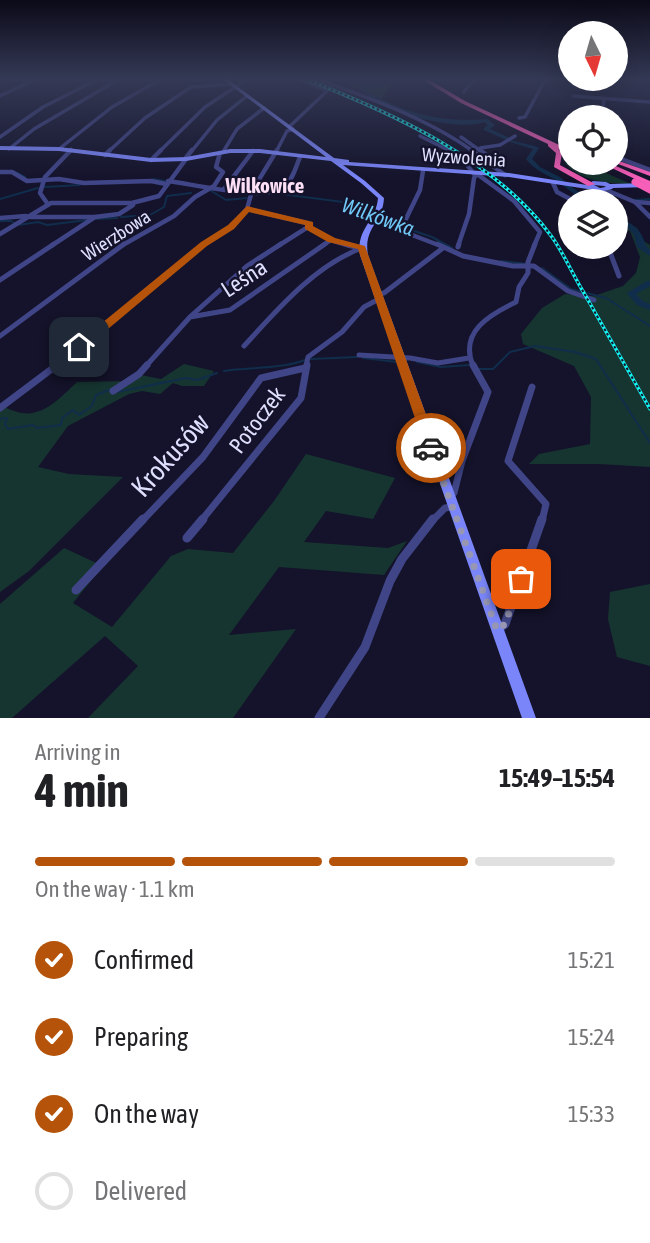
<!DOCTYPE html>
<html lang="en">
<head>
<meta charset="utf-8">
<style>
  :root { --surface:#fff; --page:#f6f6f6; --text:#202124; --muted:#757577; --line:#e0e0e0; --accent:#b45309 }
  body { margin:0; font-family:"Asap Condensed",sans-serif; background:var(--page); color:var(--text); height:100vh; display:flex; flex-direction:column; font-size:26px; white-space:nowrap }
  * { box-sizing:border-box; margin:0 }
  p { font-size:23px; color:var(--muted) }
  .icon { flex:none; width:38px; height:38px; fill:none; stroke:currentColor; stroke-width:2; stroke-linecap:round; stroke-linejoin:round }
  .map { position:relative; height:718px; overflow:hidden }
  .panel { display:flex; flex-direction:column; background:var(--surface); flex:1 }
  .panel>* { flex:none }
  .needle { width:46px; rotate:175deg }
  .tools { position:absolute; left:558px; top:21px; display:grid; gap:14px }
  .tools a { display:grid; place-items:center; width:70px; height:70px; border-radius:50%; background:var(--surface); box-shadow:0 7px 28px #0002; font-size:35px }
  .pin { position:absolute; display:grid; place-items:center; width:60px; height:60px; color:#fff; margin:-30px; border-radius:14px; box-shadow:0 4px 10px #0006 }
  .courier { position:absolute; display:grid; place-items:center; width:70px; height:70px; margin:-35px; border:5px solid #b45309; border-radius:50%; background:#fff; color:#222; box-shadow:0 2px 9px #0007 }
  .overview em { font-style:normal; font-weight:700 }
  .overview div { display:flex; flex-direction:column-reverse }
  .overview { display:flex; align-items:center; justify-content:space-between; height:119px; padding:0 35px }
  h1 { font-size:46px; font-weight:700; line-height:52px }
  .bar { display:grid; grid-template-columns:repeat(4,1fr); gap:10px 7px; align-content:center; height:84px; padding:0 35px }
  .bar i { height:9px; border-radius:5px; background:var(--line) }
  .bar .on { background:var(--accent) }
  .bar p { grid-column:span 4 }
  ol { padding:0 35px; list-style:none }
  li { display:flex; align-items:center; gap:21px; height:77px }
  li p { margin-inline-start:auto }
  li .icon { padding:7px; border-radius:50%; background:var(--accent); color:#fff; stroke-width:4 }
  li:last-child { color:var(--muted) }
  li i { width:38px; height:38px; border:4px solid var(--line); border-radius:50% }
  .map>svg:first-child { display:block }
  .green { fill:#163530 }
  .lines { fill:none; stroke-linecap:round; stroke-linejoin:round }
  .stream { stroke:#102d4c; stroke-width:2 }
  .river { fill:#102d4c; fill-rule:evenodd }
  .street-far4 { stroke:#404587; stroke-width:3.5 }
  .street-far3 { stroke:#404587; stroke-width:4.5 }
  .street-far2 { stroke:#404587; stroke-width:5 }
  .street-far1 { stroke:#404587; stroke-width:7 }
  .street { stroke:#404587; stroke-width:9 }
  .secondary { fill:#7a85f9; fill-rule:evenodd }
  .highway { fill:#f75fb9; fill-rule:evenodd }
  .rail-casing { stroke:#13f4f1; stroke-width:3.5 }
  .rail { stroke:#14132b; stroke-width:2; stroke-dasharray:2.5; stroke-linecap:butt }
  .highway-bridge { stroke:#f75fb9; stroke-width:7 }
  .route { fill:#b45309 }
  .done { stroke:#9797b4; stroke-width:7; stroke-dasharray:0 12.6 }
  .labels { text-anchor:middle; stroke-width:5; stroke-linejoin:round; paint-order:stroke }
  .far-street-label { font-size:19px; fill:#dedefd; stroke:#14132b }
  .far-quarter-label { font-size:21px; font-weight:bold; fill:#fee0f6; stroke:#14132b }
  .far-water-label { font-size:21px; font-style:italic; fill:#71c9f8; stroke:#14132b }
  .street-label { font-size:23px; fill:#dedefd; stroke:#14132b }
  .near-street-label { font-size:28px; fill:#dedefd; stroke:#14132b }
</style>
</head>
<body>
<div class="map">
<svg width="650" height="718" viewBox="0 0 650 718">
  <rect width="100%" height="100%" fill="#14132b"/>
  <g class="green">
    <path d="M 335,78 L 411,78 L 412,79 L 390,86 L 382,98 L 384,101 Z"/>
    <path d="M 570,161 L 588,165 L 631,184 C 610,184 579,181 565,163 Z"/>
    <path d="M 616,218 L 637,228 L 642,240 L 650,245 L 650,467 L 599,464 L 529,464 L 539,454 L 590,444 L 591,397 L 574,366 L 523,344 L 521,334 L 542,308 L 565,294 L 594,296 L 623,286 L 636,273 L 640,257 L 630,231 L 616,226 Z"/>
    <path d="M 184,364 L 214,371 L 204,386 L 182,386 L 173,383 L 160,394 L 142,391 L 129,394 L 68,426 L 38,467 L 69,474 L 123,477 L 29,571 L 0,592 L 0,406 C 7,408 15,412 22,413 C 44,417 63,395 77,382 L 132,381 L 141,375 L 161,379 Z"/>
    <path d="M 306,454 L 395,478 L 373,519 L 326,511 L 304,542 L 388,548 L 407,541 L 384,575 L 279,567 L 229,635 L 296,629 L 233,718 L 88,718 L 138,666 L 105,636 L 12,718 L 0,718 L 0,604 L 64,548 L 103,566 L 73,603 L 112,627 L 171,556 L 188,549 L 233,553 L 274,501 Z"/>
    <path d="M 650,584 L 650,666 L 617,657 L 608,619 L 610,592 Z"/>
  </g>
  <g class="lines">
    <g class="stream">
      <path d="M 364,78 L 360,88 L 381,85 L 388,78"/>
      <path d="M 15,172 L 25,177"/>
      <path d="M 153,179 L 165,181"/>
      <path d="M 45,187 L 80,185"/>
      <path d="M 208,189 L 226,200 L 247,198"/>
      <path d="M 273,193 L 351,203 L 371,216"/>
      <path d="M 0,199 L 38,188"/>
      <path d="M 634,200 L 650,199"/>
      <path d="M 605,201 L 613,201"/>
      <path d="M 121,217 L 150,215 L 164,207 L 167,196 L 191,193"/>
      <path d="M 376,218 L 432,237 L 452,248"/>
      <path d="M 96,219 L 117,218"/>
      <path d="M 0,221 L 11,221 L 18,225 L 38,222 L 47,225 L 87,220"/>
      <path d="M 501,261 L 527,264"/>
      <path d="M 542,268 L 571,289 L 606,298 L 650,326"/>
      <path d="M 363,358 L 397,362"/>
      <path d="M 311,359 L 357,357"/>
      <path d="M 417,362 L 441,367 L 470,365"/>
      <path d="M 479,369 L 493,369 L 510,352 L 535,346 L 575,352 L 596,359 L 650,443"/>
      <path d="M 224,371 C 250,367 282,369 305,360"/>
      <path d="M 117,392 L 186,378 L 197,380 L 217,373"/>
      <path d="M 0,419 L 7,418 L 5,424 L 8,429 L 33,425 L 37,428 L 61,425 L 62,418 L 73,410 L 79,415 L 92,406 L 96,395 L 109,390"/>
    </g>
    <g class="river">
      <path d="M 358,87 L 362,87 C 399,113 442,123 487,119 L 495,125 L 490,129 L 510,138 L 510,140 L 538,147 L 539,148 L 532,159 L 540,167 L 560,177 L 570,186 L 593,201 C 578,202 567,186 554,179 C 543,173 534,169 526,159 L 533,149 L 510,142 L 510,140 L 506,140 L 484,130 L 484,128 L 488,125 L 484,122 C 461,130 414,118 392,109 C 380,104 369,96 358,89 Z"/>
      <path d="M 616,217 C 625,220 636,225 641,234 C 645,241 644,244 650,250 L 650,256 L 637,247 L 634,235 L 630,230 L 616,222 Z"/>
      <path d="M 647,281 L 650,281 L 650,286 L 636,294 L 643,301 L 650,304 L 650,310 L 637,305 L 627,293 Z"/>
    </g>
    <g class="street-far4">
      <path d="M 313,78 C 365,96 429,119 474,152"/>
      <path d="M 464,92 L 475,78"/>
      <path d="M 0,96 L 38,78"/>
      <path d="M 573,96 L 650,102"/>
      <path d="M 602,117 L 604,99"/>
      <path d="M 519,118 L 525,117 L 546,78"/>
      <path d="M 289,127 L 327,91 L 298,79"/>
      <path d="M 420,136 L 452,152"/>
      <path d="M 0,137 L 43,107 L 100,78"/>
      <path d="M 461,137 L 482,152"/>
      <path d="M 480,148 L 500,145 L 515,136"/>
      <path d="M 9,149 L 34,129 L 121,78"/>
      <path d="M 59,149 L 112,107 L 163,78"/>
      <path d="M 69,152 L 71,150"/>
      <path d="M 108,152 L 145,118 L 191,87 L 232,84"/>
      <path d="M 159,152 L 205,107 L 249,78"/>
      <path d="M 191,152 L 217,120 L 247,96"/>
      <path d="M 223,152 L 237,129 L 264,108"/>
      <path d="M 276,152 L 287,131 L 293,129"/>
    </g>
    <g class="street-far3">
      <path d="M 450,150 L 464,161 L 474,174"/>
      <path d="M 471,150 L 505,175"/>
      <path d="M 480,150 L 489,157"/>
      <path d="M 105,155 L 110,150"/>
      <path d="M 616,157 L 650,170"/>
      <path d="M 185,159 L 192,150"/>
      <path d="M 151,160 L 161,150"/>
      <path d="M 0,172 L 12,172 L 27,181 L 59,179 L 84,183 L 151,181 L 166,184"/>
      <path d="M 168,181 C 193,184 265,202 284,187 C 293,180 296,166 300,157"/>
      <path d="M 553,183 L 557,192 L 574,201"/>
      <path d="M 224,189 L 253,151"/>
      <path d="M 606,190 L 635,202 L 650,217"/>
      <path d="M 635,202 L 650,203"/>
      <path d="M 47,203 L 40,193 L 45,177 L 71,150"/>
      <path d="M 247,209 L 311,224 L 308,227 L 331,240 L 350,246"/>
      <path d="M 30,217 L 95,217"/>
      <path d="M 0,218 L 26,216"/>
      <path d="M 403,225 L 420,190 L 423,171"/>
      <path d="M 399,230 L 441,246"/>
      <path d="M 0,234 L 51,203 L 132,203 L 159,196 L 186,159"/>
      <path d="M 51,246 L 95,217 L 119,214 L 133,205"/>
      <path d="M 121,246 L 174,216 L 195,197 L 214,186 L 223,172 L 216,167 L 220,153"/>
      <path d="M 202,246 L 231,227 L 247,209 L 252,191 L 277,150"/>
      <path d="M 278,246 L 308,227"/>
      <path d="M 322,246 L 331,240"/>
      <path d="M 458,246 L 469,214 L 474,178 L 477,174 L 514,201 L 540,232 L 534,246"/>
    </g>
    <g class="street-far2">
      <path d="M 345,244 L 357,248"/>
      <path d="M 437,244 L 463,256 L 513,266 L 534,266 L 568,291 L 594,300"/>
      <path d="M 458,247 L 459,244"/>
      <path d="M 608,247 L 619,276"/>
      <path d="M 0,280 L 54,244"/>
      <path d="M 378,294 L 384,293 L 443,248"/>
      <path d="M 191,316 L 247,266 L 281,244"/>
      <path d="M 0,336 L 124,244"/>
      <path d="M 244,346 C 277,310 315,265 362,248"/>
      <path d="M 359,355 L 410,358 L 438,363 L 469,358"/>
      <path d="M 55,366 L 204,244"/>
      <path d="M 146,366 L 190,317 L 230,310 L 325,244"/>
      <path d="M 306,366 L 308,357 L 342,332 L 364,307 L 379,299"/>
      <path d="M 473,366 C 459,332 489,315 516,302 L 519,287 L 528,273 L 528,262 L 535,244"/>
    </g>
    <g class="street-far1">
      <path d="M 532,387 L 508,461 L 546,504 L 542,521"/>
      <path d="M 113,391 L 139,374 L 147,365"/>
      <path d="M 0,408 L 57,365"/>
      <path d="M 450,496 L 454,493 L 462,461 L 488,392 L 473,365"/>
      <path d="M 142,521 L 203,457 L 261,378 L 305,368"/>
      <path d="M 201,521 L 301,398 L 307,365"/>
      <path d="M 432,521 L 445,508 L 452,507"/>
    </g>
    <g class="street">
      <path d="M 187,538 L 203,519"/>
      <path d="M 76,590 L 143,519"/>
      <path d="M 498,629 L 505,624 L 542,519"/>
      <path d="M 319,718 L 365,647 L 390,581 L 402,559 L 433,519"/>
    </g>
    <path class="secondary" d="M 221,78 L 226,78 L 334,158 L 349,160 L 349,162 L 509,173 L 587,185 L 593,181 L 606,182 L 610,184 L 650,183 L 650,187 L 613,188 L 612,189 L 599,192 L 594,190 L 509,177 L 343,165 L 365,181 L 384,198 C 383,222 363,228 368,255 L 536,718 L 522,718 L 360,255 C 356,228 376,222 378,198 L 361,183 L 331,161 L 260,153 L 230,153 L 186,161 L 151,162 L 59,151 L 0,150 L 0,146 L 59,147 L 151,158 L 186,157 L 230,149 L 260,149 L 326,157 ZM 594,185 L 604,186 L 606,187 L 600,188 Z"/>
    <g class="highway">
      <path d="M 420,78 L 426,78 L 465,101 L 570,150 L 570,154 L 558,149 L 562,153 L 560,165 L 595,184 L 588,186 L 554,167 L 556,153 L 548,146 L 548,144 L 461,103 Z"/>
      <path d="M 618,162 L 622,162 L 650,172 L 650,176 L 618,164 Z"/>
      <path d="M 601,163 L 609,163 L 650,181 L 650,186 Z"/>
    </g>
    <defs>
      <path id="rail" d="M 303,78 C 392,113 494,158 552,237 C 564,254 573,275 584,293 C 606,332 628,370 650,409"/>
    </defs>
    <use href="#rail" class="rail-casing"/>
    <use href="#rail" class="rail"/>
    <path class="highway-bridge" d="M 635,182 L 650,190"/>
  </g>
  <linearGradient id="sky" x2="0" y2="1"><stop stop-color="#0b0a18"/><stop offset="0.44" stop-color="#343955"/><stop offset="1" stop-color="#343955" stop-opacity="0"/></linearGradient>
  <rect width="650" height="179" fill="url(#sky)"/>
  <path class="route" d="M 247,206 L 313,222 L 313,226 L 335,238 L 365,246 L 438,448 L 436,451 L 431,452 L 425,448 L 358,249 L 328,242 L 305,229 L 305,225 L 249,212 L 234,229 L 207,246 L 83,350 L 75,350 L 75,345 L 201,242 L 228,225 Z"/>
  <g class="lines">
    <path class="done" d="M 431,448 L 497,630 L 505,624 L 521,579"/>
  </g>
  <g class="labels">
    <g class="far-street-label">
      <text transform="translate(464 157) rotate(4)" y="7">Wyzwolenia</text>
      <text transform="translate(116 235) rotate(-33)" y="7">Wierzbowa</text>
    </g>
    <g class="far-quarter-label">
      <text x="265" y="193">Wilkowice</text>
    </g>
    <g class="far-water-label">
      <text transform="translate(378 217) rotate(20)" y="7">Wilkówka</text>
    </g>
    <g class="street-label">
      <text transform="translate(244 278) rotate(-33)" y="8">Leśna</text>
      <text transform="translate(257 420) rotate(-53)" y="8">Potoczek</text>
    </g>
    <g class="near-street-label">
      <text transform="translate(170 455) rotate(-48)" y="10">Krokusów</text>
    </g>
  </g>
</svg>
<div class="tools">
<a><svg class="needle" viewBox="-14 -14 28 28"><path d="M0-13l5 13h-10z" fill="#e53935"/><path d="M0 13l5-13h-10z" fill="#757577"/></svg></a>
<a><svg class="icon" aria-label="locate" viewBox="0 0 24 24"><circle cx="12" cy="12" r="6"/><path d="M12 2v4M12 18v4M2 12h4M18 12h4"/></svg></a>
<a><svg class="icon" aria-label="layers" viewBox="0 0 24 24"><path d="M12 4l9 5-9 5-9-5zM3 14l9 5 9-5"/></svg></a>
</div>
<div class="pin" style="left:521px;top:579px;background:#ea580c"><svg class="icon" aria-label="bag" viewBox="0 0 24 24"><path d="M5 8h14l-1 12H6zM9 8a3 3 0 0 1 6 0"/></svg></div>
<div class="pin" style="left:79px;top:347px;background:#1f2937"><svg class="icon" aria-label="home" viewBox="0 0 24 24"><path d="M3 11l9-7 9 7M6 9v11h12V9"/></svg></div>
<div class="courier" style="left:431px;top:448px"><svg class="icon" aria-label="car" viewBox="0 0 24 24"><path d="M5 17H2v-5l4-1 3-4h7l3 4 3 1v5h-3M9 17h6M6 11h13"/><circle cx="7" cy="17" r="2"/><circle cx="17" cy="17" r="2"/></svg></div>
</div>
<section class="panel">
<div class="overview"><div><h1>4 min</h1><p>Arriving in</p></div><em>15:49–15:54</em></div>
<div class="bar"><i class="on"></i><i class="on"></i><i class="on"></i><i></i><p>On the way · 1.1 km</p></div>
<ol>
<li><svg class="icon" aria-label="check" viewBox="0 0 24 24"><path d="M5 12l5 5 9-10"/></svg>Confirmed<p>15:21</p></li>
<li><svg class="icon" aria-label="check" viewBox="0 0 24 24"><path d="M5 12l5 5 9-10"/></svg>Preparing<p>15:24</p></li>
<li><svg class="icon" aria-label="check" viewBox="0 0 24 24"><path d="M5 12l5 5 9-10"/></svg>On the way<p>15:33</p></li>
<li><i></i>Delivered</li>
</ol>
</section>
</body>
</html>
